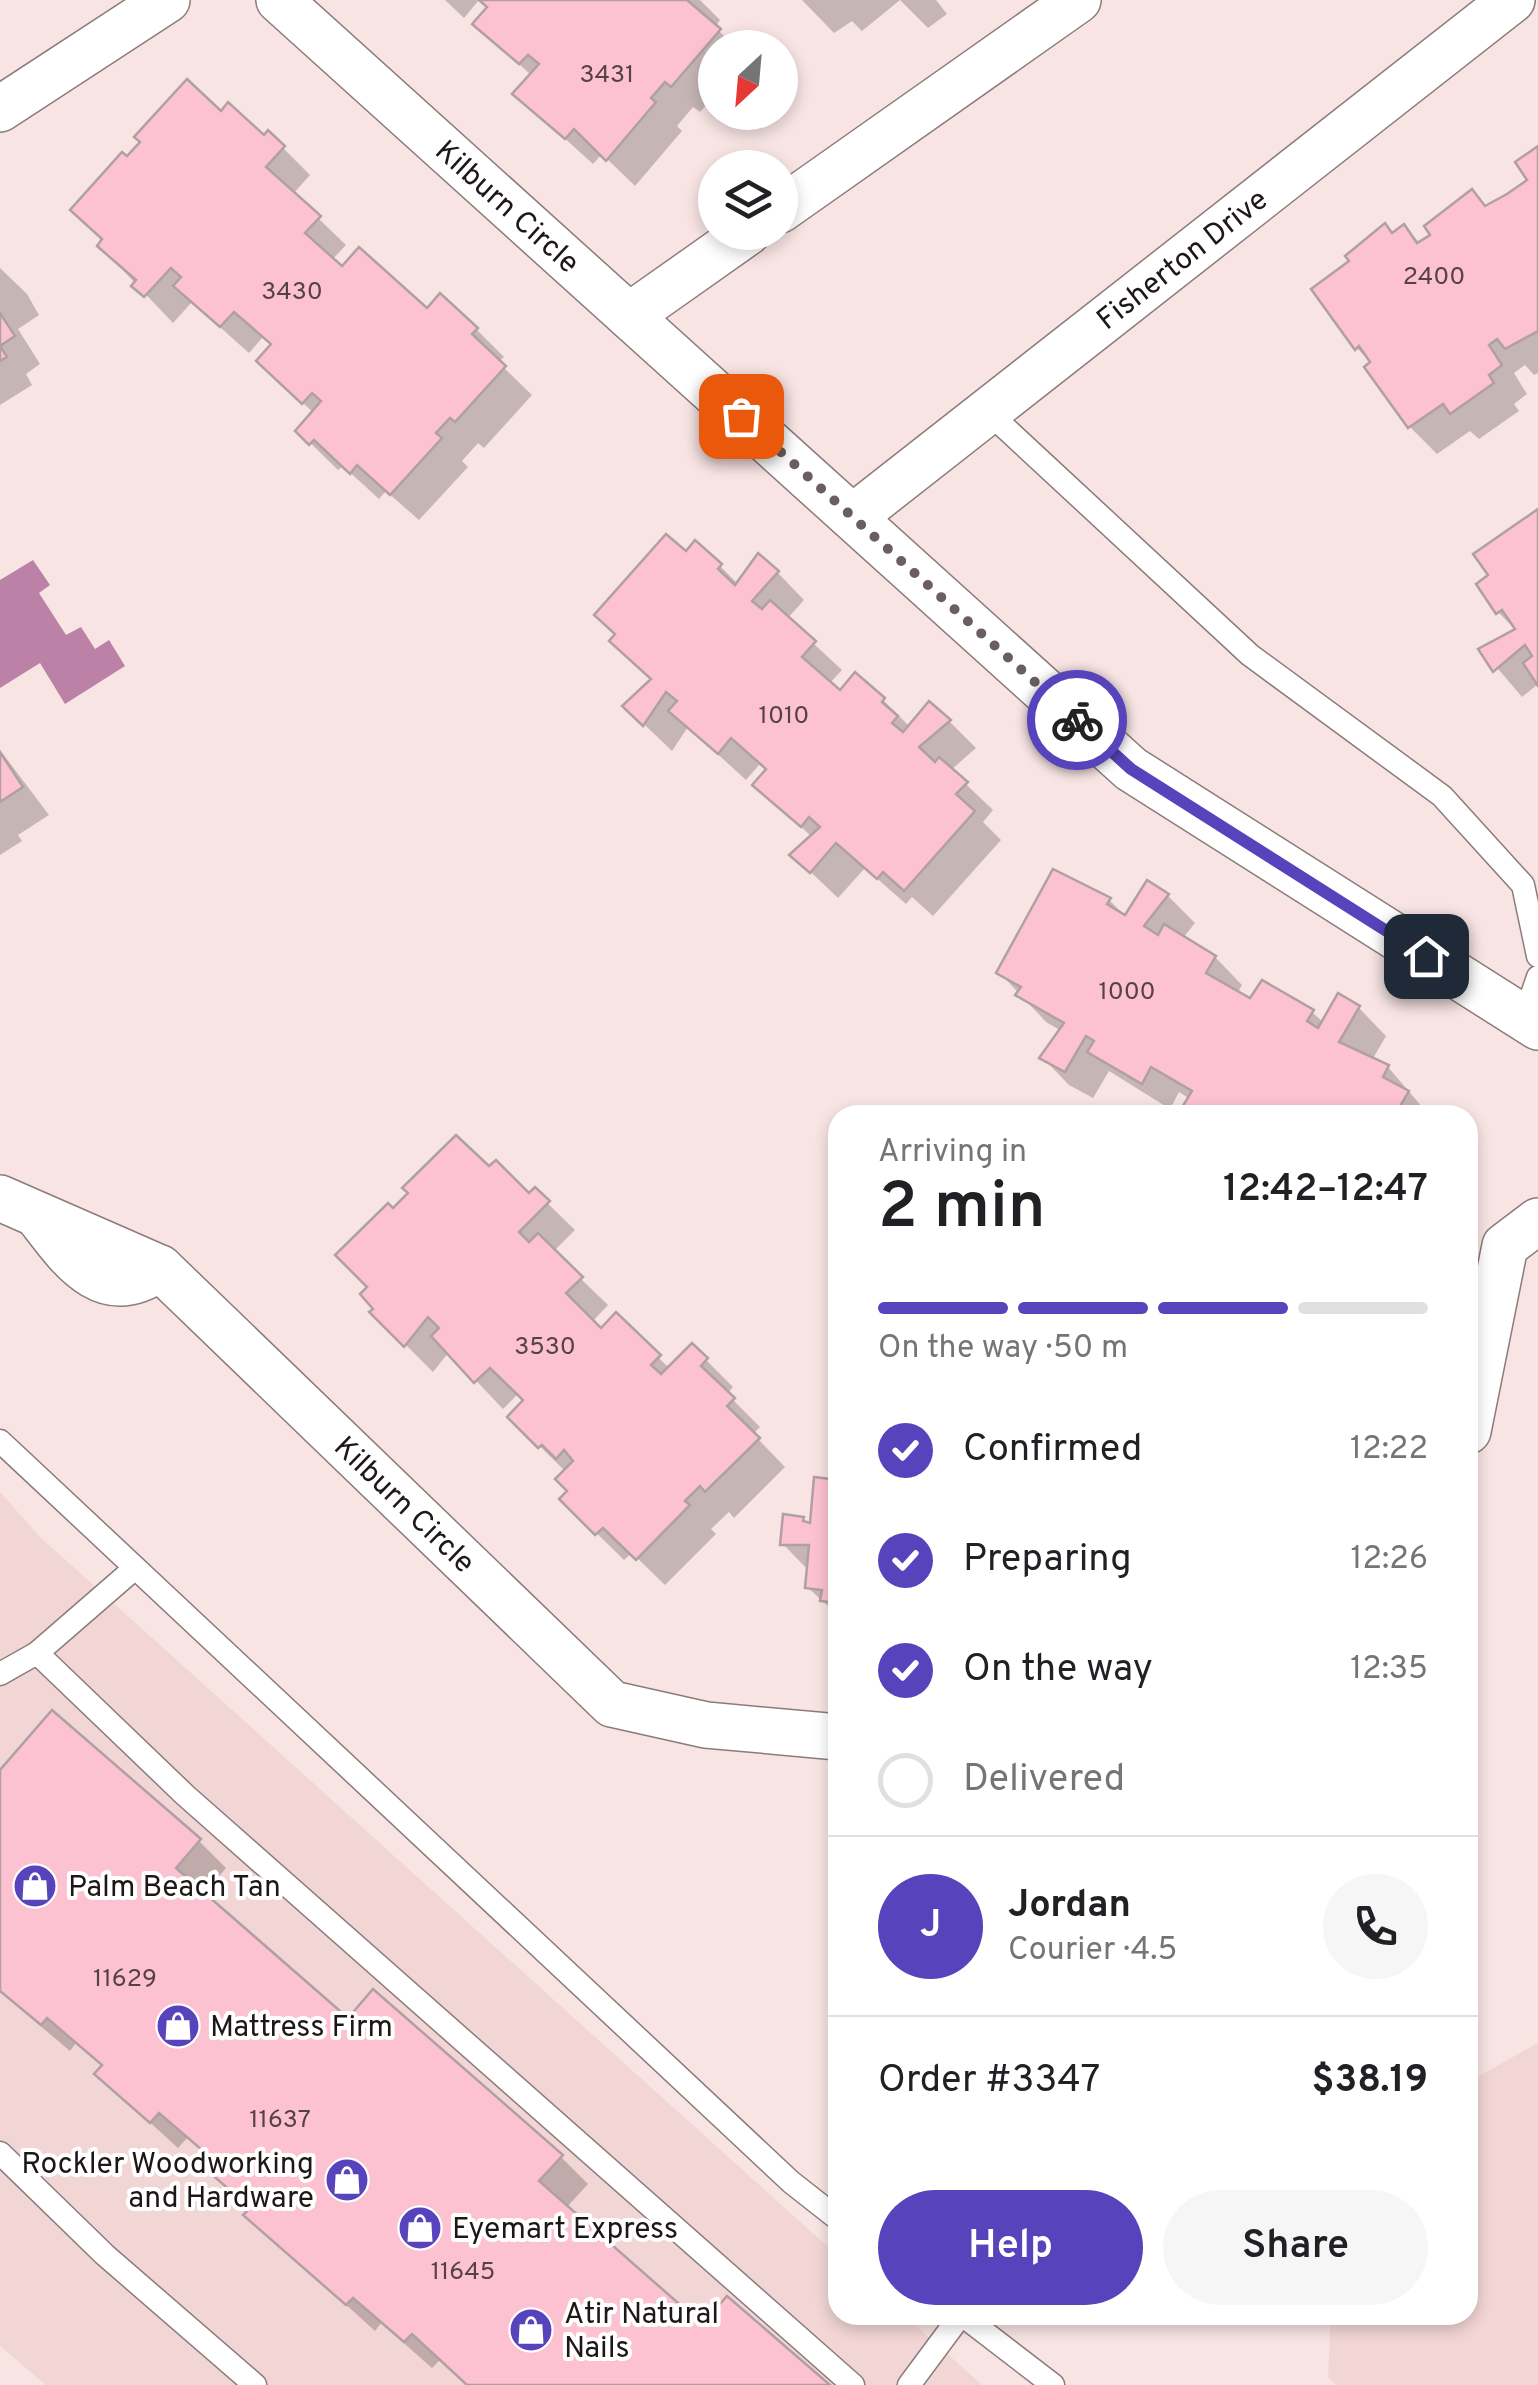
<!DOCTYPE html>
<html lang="en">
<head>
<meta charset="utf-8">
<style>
  :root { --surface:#fff; --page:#f6f6f6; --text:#202124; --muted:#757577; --line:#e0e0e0; --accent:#5743bb }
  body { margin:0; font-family:Overpass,sans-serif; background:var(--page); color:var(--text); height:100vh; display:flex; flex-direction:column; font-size:38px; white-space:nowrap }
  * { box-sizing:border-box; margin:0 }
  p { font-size:32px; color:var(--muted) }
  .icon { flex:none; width:55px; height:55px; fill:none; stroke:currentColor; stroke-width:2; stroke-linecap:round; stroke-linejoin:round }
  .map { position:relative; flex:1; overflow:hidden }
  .sheet { position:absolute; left:828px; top:1105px; width:650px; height:1220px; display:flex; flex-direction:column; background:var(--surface); border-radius:30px; box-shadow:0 5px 15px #0003 }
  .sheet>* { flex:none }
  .needle { width:65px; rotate:206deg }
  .controls { position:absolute; left:698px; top:30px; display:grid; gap:20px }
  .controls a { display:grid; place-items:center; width:100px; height:100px; border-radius:50%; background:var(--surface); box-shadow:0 5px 15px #0003; font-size:50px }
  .pin { position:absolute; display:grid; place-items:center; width:85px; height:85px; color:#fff; margin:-42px; border-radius:20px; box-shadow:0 5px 15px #0006 }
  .courier { position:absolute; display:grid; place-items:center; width:100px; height:100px; margin:-50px; border:8px solid #5743bb; border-radius:50%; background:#fff; color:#222; box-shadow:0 2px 12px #0007 }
  .summary em { font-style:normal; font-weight:600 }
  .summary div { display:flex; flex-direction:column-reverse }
  .summary { display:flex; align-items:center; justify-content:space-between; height:170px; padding:0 50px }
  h1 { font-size:65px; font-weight:600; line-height:75px }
  .bar { display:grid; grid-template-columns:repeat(4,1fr); gap:15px 10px; align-content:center; height:120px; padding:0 50px }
  .bar i { height:12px; border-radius:8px; background:var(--line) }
  .bar .selected { background:var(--accent) }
  .bar p { grid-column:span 4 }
  .line { display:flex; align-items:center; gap:25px; padding:0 50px; border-top:2px solid var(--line) }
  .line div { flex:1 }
  .round { display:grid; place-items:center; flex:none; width:105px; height:105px; border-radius:52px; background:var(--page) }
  ol { padding:0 50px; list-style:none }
  li { display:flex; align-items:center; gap:30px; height:110px }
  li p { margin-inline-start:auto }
  li .icon { padding:10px; border-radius:50%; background:var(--accent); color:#fff; stroke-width:4 }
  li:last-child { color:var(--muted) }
  li i { width:55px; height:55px; border:5px solid var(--line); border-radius:50% }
  .action { display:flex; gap:20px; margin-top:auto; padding:20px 50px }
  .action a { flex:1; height:115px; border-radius:60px; background:var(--accent); color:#fff; font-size:40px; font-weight:600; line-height:115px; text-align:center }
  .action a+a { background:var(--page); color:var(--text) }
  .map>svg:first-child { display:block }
  .built { fill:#f2d6d5 }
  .water { fill:#bc81a6 }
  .shadow { fill:#0003 }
  .building { fill:#fcc2d1; stroke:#b09fa3; stroke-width:2.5 }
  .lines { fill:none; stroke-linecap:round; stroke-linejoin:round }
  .lane-casing { stroke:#8c7b7b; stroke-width:25 }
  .street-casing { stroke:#8c7b7b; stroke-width:48 }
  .lane { stroke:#fff; stroke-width:22 }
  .street { stroke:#fff; stroke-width:45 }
  .done { stroke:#6a5f5e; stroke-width:10; stroke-dasharray:0 18 }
  .route { stroke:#5743bb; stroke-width:12 }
  .labels { text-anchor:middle; stroke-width:8; stroke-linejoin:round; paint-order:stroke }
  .number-label { font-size:25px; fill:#564246 }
  .street-label { font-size:30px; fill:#1e1717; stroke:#fff }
  .poi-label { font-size:30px; fill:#1e1717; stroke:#fff; text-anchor:start }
</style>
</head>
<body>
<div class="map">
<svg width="1538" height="2385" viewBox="0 0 1538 2385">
  <rect width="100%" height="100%" fill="#f7e4e3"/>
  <g class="built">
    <path d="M 0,1492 L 40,1537 L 837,2255 L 838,2315 L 904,2315 L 982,2385 L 46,2385 L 0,2346 Z"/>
    <path d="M 1538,2043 L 1538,2385 L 1336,2385 L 1328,2377 L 1331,2315 L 1468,2315 L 1468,2082 Z"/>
  </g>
  <path class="water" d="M 33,560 L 50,585 L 39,593 L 66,635 L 81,627 L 95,649 L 109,640 L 125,666 L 65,704 L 40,663 L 0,688 L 0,580 Z"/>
  <g class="shadow">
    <path d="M 445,0 L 700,0 L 720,20 L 715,27 L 736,48 L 715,48 L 715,95 L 700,112 L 693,107 L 677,126 L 682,131 L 635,186 L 602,154 L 593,164 L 516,94 L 532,76 L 476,24 L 489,9 L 479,0 L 464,18 Z"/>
    <path d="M 802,0 L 936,0 L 947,14 L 928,28 L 900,0 L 862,31 L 852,21 L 834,33 Z"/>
    <path d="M 221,114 L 264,138 L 268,133 L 310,175 L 293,194 L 346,245 L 332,260 L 342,270 L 427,312 L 476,329 L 504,357 L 498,362 L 532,395 L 484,448 L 478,443 L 462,461 L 468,467 L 419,520 L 386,491 L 379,499 L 343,466 L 338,470 L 298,431 L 314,413 L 286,388 L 273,346 L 263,337 L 249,353 L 192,302 L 173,323 L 100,246 L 127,160 Z"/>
    <path d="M 1538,151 L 1538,373 L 1534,375 L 1525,365 L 1514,373 L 1527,394 L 1514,404 L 1519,411 L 1479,439 L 1470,431 L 1437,454 L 1410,427 L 1372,364 L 1357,348 L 1393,235 L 1403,227 L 1421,244 L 1472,193 L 1487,207 L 1531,181 Z"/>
    <path d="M 0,268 L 27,294 L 39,315 L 18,329 L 40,364 L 26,374 L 32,385 L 0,405 Z"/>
    <path d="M 1538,512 L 1538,684 L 1522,697 L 1482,650 L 1516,630 L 1498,612 L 1492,575 Z"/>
    <path d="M 686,555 L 720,566 L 738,584 L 777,572 L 804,600 L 787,619 L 842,670 L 829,684 L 840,693 L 883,700 L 910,727 L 949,721 L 976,748 L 951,770 L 993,810 L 983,822 L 1001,840 L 933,916 L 912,897 L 906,904 L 865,868 L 838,898 L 793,855 L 812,837 L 756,785 L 768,771 L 760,764 L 746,780 L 688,727 L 672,751 L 625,706 L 653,680 Z"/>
    <path d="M 0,750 L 49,815 L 18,835 L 22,841 L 0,855 Z"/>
    <path d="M 1168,896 L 1195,923 L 1183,938 L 1215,957 L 1242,985 L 1237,994 L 1251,1002 L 1312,1012 L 1324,1023 L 1339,996 L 1359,1008 L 1386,1036 L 1372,1060 L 1388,1067 L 1429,1115 L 1191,1115 L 1184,1108 L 1190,1099 L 1179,1092 L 1170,1109 L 1109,1071 L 1093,1098 L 1069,1085 L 1042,1057 L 1053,1038 L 1057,1041 L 1063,1032 L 1046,1022 L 999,972 L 1109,900 L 1127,918 Z"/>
    <path d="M 489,1170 L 529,1196 L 535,1191 L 575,1230 L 553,1252 L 608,1305 L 592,1322 L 601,1331 L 616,1316 L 670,1369 L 692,1346 L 733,1387 L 727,1394 L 760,1427 L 753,1434 L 785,1467 L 734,1518 L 729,1512 L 711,1529 L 716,1534 L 665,1585 L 632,1553 L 624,1560 L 562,1499 L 570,1491 L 566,1472 L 510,1417 L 527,1401 L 519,1393 L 503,1409 L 449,1352 L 433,1372 L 373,1312 L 377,1309 L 371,1287 L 394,1211 Z"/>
    <path d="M 838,1470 L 838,1615 L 807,1587 L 809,1571 L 783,1544 L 803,1519 L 812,1526 Z"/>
    <path d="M 0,1774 L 199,1841 L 226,1868 L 203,1895 L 348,2022 L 561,2157 L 588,2184 L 566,2208 L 702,2328 L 826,2385 L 470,2385 L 441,2359 L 432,2368 L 381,2323 L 375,2331 L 247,2215 L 251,2209 L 211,2171 L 218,2164 L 187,2138 L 178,2148 L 97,2074 L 104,2067 L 76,2043 L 70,2051 L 0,1992 Z"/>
  </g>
  <g class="building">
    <path d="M 479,0 L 687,0 L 721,29 L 671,87 L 665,82 L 651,98 L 656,102 L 606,161 L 574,129 L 565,139 L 512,94 L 539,64 L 528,55 L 519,64 L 472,24 L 487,7 Z"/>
    <path d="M 187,79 L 221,111 L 228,102 L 264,135 L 268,130 L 285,146 L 266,167 L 321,216 L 305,233 L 342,266 L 359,247 L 427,308 L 440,293 L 478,328 L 472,334 L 506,366 L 455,422 L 450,418 L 436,433 L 442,438 L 390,495 L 357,465 L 350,474 L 314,440 L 309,445 L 295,431 L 321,401 L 312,393 L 302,404 L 256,361 L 271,344 L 234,312 L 220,327 L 173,286 L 181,277 L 171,268 L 144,297 L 131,286 L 136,280 L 97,246 L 102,239 L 70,210 L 122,152 L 127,156 L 140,142 L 134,137 Z"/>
    <path d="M 1538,146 L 1538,331 L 1505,349 L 1497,339 L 1489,345 L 1502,365 L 1489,375 L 1494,383 L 1450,414 L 1443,404 L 1408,428 L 1364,367 L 1370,362 L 1359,346 L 1355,350 L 1311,289 L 1349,261 L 1345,256 L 1385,223 L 1392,233 L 1404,224 L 1417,243 L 1430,235 L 1424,226 L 1472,189 L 1485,206 L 1507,194 L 1527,180 L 1515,162 Z"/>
    <path d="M 0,313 L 15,336 L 0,346 L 7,357 L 0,361 Z"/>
    <path d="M 1538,509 L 1538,686 L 1523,663 L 1532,656 L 1525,645 L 1493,672 L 1478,649 L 1515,629 L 1502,610 L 1496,614 L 1476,584 L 1488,575 L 1473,554 Z"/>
    <path d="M 666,534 L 686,551 L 695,540 L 722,564 L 718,569 L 735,585 L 758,553 L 779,571 L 752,601 L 762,609 L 770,600 L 816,641 L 802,657 L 840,690 L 855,672 L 885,698 L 882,702 L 898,716 L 892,723 L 903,732 L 929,701 L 951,720 L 919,747 L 935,762 L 939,757 L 968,782 L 956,794 L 975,811 L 904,891 L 883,872 L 877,879 L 836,843 L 810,873 L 789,855 L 820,827 L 809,817 L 801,827 L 752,785 L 766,769 L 731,738 L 718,754 L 668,711 L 677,701 L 666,692 L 643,726 L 622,706 L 651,679 L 609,641 L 615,634 L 594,615 Z"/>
    <path d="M 0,752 L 23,787 L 0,802 Z"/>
    <path d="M 1053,869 L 1111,898 L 1107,904 L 1125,915 L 1147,880 L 1169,894 L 1144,926 L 1158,935 L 1164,924 L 1216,956 L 1206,973 L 1250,998 L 1262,980 L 1314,1010 L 1307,1021 L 1318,1028 L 1338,993 L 1360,1006 L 1339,1042 L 1389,1065 L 1383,1077 L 1409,1091 L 1395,1115 L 1192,1115 L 1181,1109 L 1192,1091 L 1151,1067 L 1142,1084 L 1087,1052 L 1094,1041 L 1086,1036 L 1065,1072 L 1039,1058 L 1064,1023 L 1015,995 L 1021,987 L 996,973 Z"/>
    <path d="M 456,1135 L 489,1166 L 496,1160 L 529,1193 L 535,1187 L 550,1201 L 519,1232 L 529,1242 L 538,1233 L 583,1277 L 566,1293 L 601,1328 L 616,1312 L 661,1355 L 651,1365 L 661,1374 L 692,1343 L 708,1358 L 701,1366 L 735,1398 L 727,1406 L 760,1438 L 705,1492 L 700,1486 L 685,1501 L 690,1505 L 636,1560 L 603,1528 L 595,1535 L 559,1499 L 567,1491 L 555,1479 L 573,1461 L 564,1450 L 556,1459 L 542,1445 L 538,1448 L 507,1417 L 523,1400 L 490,1368 L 474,1383 L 431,1336 L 439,1328 L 428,1317 L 404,1347 L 369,1312 L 373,1309 L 360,1294 L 367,1287 L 335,1255 L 388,1203 L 393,1208 L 408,1193 L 402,1188 Z"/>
    <path d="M 832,1467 L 838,1467 L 838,1603 L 820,1601 L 822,1590 L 805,1588 L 809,1545 L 780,1545 L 783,1514 L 804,1517 L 803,1521 L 810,1523 L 814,1477 L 831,1479 Z"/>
    <path d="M 52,1710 L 201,1839 L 176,1868 L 348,2018 L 373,1989 L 563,2155 L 539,2181 L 702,2324 L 727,2296 L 830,2385 L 467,2385 L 412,2334 L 404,2342 L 353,2298 L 346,2305 L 243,2215 L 250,2208 L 208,2171 L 216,2162 L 159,2113 L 150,2123 L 94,2074 L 102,2065 L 47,2018 L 41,2025 L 0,1991 L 0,1770 Z"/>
  </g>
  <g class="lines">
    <defs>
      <g id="lane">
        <path d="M 987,411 L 1250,655 L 1442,796 L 1523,885 L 1538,956"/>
        <path d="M 1524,1018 L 1538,977"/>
        <path d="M 0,1441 L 791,2182 L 838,2219"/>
        <path d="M 37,1653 L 185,1795 L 853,2385"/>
        <path d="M 0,1674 L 37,1653 L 135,1568"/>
        <path d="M 0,2153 L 105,2255 L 255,2385"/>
        <path d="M 962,2315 L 1053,2385"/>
        <path d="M 909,2385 L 961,2315"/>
      </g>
      <g id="street">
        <path id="s1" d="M 279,0 L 1131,769 L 1538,1027"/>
        <path d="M 0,109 L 167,0"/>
        <path d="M 780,210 L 1078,0"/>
        <path d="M 629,316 L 748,232"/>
        <path id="s2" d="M 853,517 L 1512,0"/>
        <path id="s3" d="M 0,1198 L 160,1268 L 612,1704 L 706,1725 L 838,1737"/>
        <path d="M 41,1220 C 73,1262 105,1307 160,1268"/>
        <path d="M 1468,1431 L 1505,1246 L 1538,1221"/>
      </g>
    </defs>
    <use href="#lane" class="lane-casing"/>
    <use href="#street" class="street-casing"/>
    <use href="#lane" class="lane"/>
    <use href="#street" class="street"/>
  </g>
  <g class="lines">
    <path class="done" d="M 741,416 L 1077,720"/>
    <path class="route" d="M 1077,720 L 1131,769 L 1426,956"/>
  </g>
  <defs>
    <symbol id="shop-disc" viewBox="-11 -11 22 22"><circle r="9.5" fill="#5743bb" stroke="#fff"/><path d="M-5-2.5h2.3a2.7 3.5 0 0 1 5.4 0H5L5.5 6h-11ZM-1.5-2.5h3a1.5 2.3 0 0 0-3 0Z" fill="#fff"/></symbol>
  </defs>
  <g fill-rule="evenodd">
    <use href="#shop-disc" x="10" y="1861" width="50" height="50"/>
    <use href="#shop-disc" x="153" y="2001" width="50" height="50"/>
    <use href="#shop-disc" x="322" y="2155" width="50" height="50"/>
    <use href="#shop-disc" x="395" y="2203" width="50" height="50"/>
    <use href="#shop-disc" x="506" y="2305" width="50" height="50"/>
  </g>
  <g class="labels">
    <g class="number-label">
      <text x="607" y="82">3431</text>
      <text x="1434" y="284">2400</text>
      <text x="292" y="299">3430</text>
      <text x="784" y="723">1010</text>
      <text x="1127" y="999">1000</text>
      <text x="545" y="1354">3530</text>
      <text x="125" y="1986">11629</text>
      <text x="280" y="2127">11637</text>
      <text x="463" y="2279">11645</text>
    </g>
    <g class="street-label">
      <text dy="10" stroke="none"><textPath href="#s1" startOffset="308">Kilburn Circle</textPath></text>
      <text dy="10" stroke="none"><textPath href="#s2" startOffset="418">Fisherton Drive</textPath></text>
      <text dy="10" stroke="none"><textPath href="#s3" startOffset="515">Kilburn Circle</textPath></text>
    </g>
    <g class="poi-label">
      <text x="68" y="1896">Palm Beach Tan</text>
      <text x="210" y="2036">Mattress Firm</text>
      <text x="314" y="2173" text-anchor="end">Rockler Woodworking<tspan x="314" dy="34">and Hardware</tspan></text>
      <text x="452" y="2238">Eyemart Express</text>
      <text x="564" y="2323">Atir Natural<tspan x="564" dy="34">Nails</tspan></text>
    </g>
  </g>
</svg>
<div class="controls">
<a><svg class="needle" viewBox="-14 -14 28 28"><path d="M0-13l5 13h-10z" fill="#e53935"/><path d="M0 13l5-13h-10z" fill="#757577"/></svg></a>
<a><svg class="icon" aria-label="layers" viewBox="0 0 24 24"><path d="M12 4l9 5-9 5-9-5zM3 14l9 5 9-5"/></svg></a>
</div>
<div class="pin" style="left:741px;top:416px;background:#ea580c"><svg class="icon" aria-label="bag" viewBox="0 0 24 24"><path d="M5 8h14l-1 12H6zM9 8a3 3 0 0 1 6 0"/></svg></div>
<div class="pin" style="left:1426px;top:956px;background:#1f2937"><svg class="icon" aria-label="home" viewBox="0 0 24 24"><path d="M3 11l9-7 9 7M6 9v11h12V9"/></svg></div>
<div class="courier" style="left:1077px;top:720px"><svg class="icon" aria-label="bike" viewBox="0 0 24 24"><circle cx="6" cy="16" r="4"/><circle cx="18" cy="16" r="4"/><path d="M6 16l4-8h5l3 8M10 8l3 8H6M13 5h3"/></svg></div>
<section class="sheet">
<div class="summary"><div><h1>2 min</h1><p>Arriving in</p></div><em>12:42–12:47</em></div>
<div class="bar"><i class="selected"></i><i class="selected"></i><i class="selected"></i><i></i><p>On the way · 50 m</p></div>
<ol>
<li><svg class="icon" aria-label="check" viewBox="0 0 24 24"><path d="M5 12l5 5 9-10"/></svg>Confirmed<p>12:22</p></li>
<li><svg class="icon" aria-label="check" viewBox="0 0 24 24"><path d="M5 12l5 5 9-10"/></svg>Preparing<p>12:26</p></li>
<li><svg class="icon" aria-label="check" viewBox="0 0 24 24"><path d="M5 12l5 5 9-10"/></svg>On the way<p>12:35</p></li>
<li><i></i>Delivered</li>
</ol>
<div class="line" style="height:180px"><b class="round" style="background:var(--accent);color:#fff">J</b><div><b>Jordan</b><p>Courier · 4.5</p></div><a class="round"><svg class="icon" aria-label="phone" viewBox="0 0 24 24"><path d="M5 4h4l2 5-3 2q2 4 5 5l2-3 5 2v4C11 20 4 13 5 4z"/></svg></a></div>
<div class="line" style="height:130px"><div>Order #3347</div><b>$38.19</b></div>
<div class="action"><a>Help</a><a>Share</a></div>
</section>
</div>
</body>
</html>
